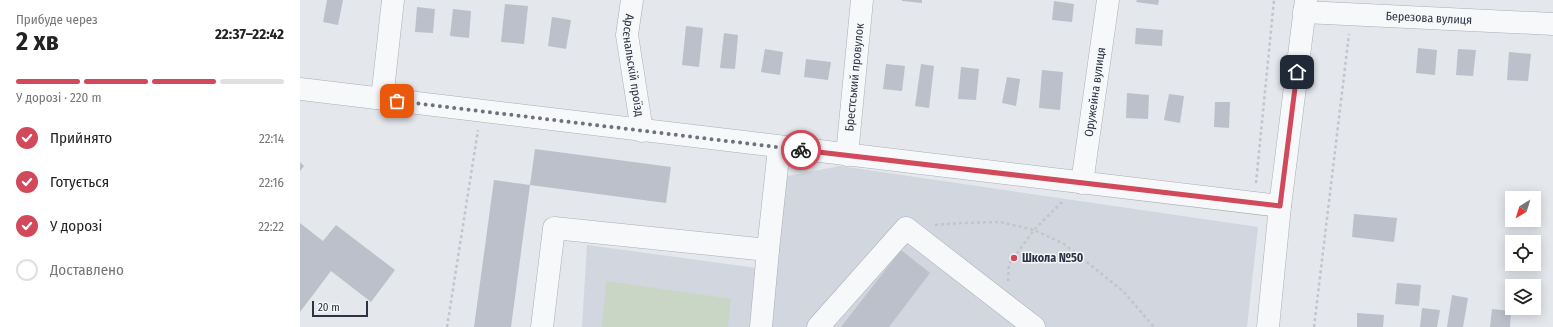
<!DOCTYPE html>
<html lang="uk">
<head>
<meta charset="utf-8">
<style>
  :root { --surface:#fff; --page:#f2f2f2; --text:#222; --muted:#767676; --line:#e0e0e0; --accent:#d1495b }
  body { margin:0; font-family:"Fira Sans Condensed",sans-serif; background:var(--page); color:var(--text); height:100vh; display:flex; flex-direction:column; font-size:15px; white-space:nowrap }
  * { box-sizing:border-box; margin:0 }
  p { font-size:13px; color:var(--muted) }
  .icon { flex:none; width:22px; height:22px; fill:none; stroke:currentColor; stroke-width:2; stroke-linecap:round; stroke-linejoin:round }
  .map { position:relative; flex:1; overflow:hidden }
  .drawer { display:flex; flex-direction:column; background:var(--surface); width:300px }
  .drawer>* { flex:none }
  .needle { width:26px; rotate:218deg }
  .fabs { position:absolute; left:1205px; top:191px; display:grid; gap:8px }
  .fabs a { display:grid; place-items:center; width:36px; height:36px; border-radius:0px; background:var(--surface); box-shadow:0 2px 10px #0003; font-size:20px }
  .scale { position:absolute; left:12px; bottom:10px; width:56px; box-sizing:border-box; padding-left:4px; border:2px solid #2b3445; border-top:0; font-size:11px; line-height:14px; white-space:nowrap; color:#2b3445; -webkit-text-stroke:3px #f4f6f9; paint-order:stroke }
  .pin { position:absolute; display:grid; place-items:center; width:34px; height:34px; color:#fff; margin:-17px; border-radius:8px; box-shadow:0 2px 6px #0006 }
  .courier { position:absolute; display:grid; place-items:center; width:40px; height:40px; margin:-20px; border:3px solid #d1495b; border-radius:50%; background:#fff; color:#222; box-shadow:0 1px 5px #0007 }
  .headline em { font-style:normal; font-weight:700 }
  .headline div { display:flex; flex-direction:column-reverse }
  .headline { display:flex; align-items:center; justify-content:space-between; height:68px; padding:0 16px }
  h1 { font-size:26px; font-weight:700; line-height:30px }
  .bar { display:grid; grid-template-columns:repeat(4,1fr); gap:6px 4px; align-content:center; height:48px; padding:0 16px }
  .bar i { height:5px; border-radius:3px; background:var(--line) }
  .bar .on { background:var(--accent) }
  .bar p { grid-column:span 4 }
  ol { padding:0 16px; list-style:none }
  li { display:flex; align-items:center; gap:12px; height:44px }
  li p { margin-inline-start:auto }
  li .icon { padding:4px; border-radius:50%; background:var(--accent); color:#fff; stroke-width:4 }
  li:last-child { color:var(--muted) }
  li i { width:22px; height:22px; border:2px solid var(--line); border-radius:50% }
  main { display:flex; flex:1; min-height:0 }
  .map>svg:first-child { display:block }
  .built { fill:#d2d6de }
  .green { fill:#c9d6c5 }
  .building { fill:#bbc0ca }
  .lines { fill:none; stroke-linecap:round; stroke-linejoin:round }
  .minor-casing { stroke:#a9aeb7; stroke-width:23 }
  .path { stroke:#c2c5cb; stroke-width:2.5; stroke-dasharray:3 3; stroke-linecap:butt }
  .minor { stroke:#f7f8fa; stroke-width:22 }
  .done { stroke:#6c737f; stroke-width:4; stroke-dasharray:0 7.2 }
  .route { stroke:#d1495b; stroke-width:5 }
  .poi-dot { fill:#d1495b; stroke:#f4f6f9; stroke-width:1.5 }
  .labels { text-anchor:middle; stroke-width:3; stroke-linejoin:round; paint-order:stroke }
  .street-label { font-size:12px; fill:#2b3445; stroke:#f4f6f9 }
  .poi-label { font-size:12px; font-weight:bold; fill:#2b3445; stroke:#f4f6f9; text-anchor:start }
</style>
</head>
<body>
<main>
<section class="drawer">
<div class="headline"><div><h1>2 хв</h1><p>Прибуде через</p></div><em>22:37–22:42</em></div>
<div class="bar"><i class="on"></i><i class="on"></i><i class="on"></i><i></i><p>У дорозі · 220 m</p></div>
<ol>
<li><svg class="icon" aria-label="check" viewBox="0 0 24 24"><path d="M5 12l5 5 9-10"/></svg>Прийнято<p>22:14</p></li>
<li><svg class="icon" aria-label="check" viewBox="0 0 24 24"><path d="M5 12l5 5 9-10"/></svg>Готується<p>22:16</p></li>
<li><svg class="icon" aria-label="check" viewBox="0 0 24 24"><path d="M5 12l5 5 9-10"/></svg>У дорозі<p>22:22</p></li>
<li><i></i>Доставлено</li>
</ol>
</section>
<div class="map">
<svg width="1253" height="327" viewBox="0 0 1253 327">
  <rect width="100%" height="100%" fill="#e4e7ec"/>
  <path class="built" d="M 540,166 L 958,227 L 947,327 L 282,327 L 287,245 L 472,270 L 487,176 Z"/>
  <path class="green" d="M 306,281 L 431,299 L 428,327 L 302,327 Z"/>
  <g class="building">
    <path d="M 27,0 L 43,0 L 38,25 L 23,22 Z"/>
    <path d="M 602,0 L 622,0 L 622,3 L 602,1 Z"/>
    <path d="M 837,0 L 859,0 L 858,5 L 836,2 Z"/>
    <path d="M 754,1 L 774,4 L 772,22 L 752,20 Z"/>
    <path d="M 205,4 L 228,6 L 224,44 L 201,42 Z"/>
    <path d="M 117,7 L 135,9 L 133,33 L 115,32 Z"/>
    <path d="M 153,9 L 171,11 L 169,38 L 150,36 Z"/>
    <path d="M 252,17 L 271,20 L 266,49 L 248,46 Z"/>
    <path d="M 386,26 L 403,28 L 399,67 L 382,65 Z"/>
    <path d="M 836,28 L 863,30 L 862,46 L 835,44 Z"/>
    <path d="M 424,33 L 438,35 L 435,69 L 420,68 Z"/>
    <path d="M 1118,48 L 1137,50 L 1135,75 L 1116,73 Z"/>
    <path d="M 465,49 L 483,52 L 480,75 L 461,72 Z"/>
    <path d="M 1158,49 L 1176,50 L 1173,76 L 1156,75 Z"/>
    <path d="M 1209,52 L 1231,54 L 1228,81 L 1207,80 Z"/>
    <path d="M 506,59 L 531,62 L 528,80 L 504,77 Z"/>
    <path d="M 586,64 L 605,66 L 602,91 L 583,89 Z"/>
    <path d="M 621,64 L 634,66 L 629,108 L 615,106 Z"/>
    <path d="M 661,67 L 679,69 L 676,100 L 658,99 Z"/>
    <path d="M 742,70 L 763,72 L 760,110 L 739,108 Z"/>
    <path d="M 707,77 L 720,79 L 716,106 L 702,103 Z"/>
    <path d="M 827,93 L 849,95 L 848,119 L 826,118 Z"/>
    <path d="M 869,94 L 884,96 L 880,123 L 864,120 Z"/>
    <path d="M 915,102 L 930,102 L 929,128 L 914,127 Z"/>
    <path d="M 235,149 L 371,167 L 366,203 L 230,185 L 211,327 L 174,327 L 194,180 L 230,185 Z"/>
    <path d="M 0,162 L 4,166 L 0,171 Z"/>
    <path d="M 1054,214 L 1097,218 L 1094,242 L 1052,237 Z"/>
    <path d="M 0,223 L 23,241 L 36,225 L 95,270 L 71,302 L 31,271 L 0,312 Z"/>
    <path d="M 601,250 L 630,273 L 589,327 L 541,327 Z"/>
    <path d="M 1097,283 L 1121,285 L 1119,306 L 1095,304 Z"/>
    <path d="M 1152,295 L 1168,298 L 1163,327 L 1147,327 Z"/>
    <path d="M 1122,308 L 1140,310 L 1137,327 L 1120,327 Z"/>
    <path d="M 1192,309 L 1211,311 L 1210,327 L 1190,327 Z"/>
    <path d="M 1057,313 L 1084,315 L 1083,327 L 1057,327 Z"/>
  </g>
  <g class="lines">
    <defs>
      <g id="minor">
        <path id="s1" d="M 332,0 L 327,35 L 342,131"/>
        <path id="s2" d="M 1004,12 L 1253,24"/>
        <path d="M 0,89 L 980,206"/>
        <path d="M 82,99 L 93,0"/>
        <path id="s3" d="M 547,155 L 562,0"/>
        <path id="s4" d="M 782,183 L 808,0"/>
        <path d="M 242,327 L 254,228 L 468,250 L 479,148"/>
        <path d="M 461,327 L 468,250"/>
        <path d="M 518,327 L 606,228 L 734,327"/>
        <path d="M 968,327 L 980,206 L 1006,0"/>
      </g>
    </defs>
    <use href="#minor" class="minor-casing"/>
    <g class="path">
      <path d="M 956,183 L 974,0"/>
      <path d="M 635,225 L 661,223 L 700,222 L 734,230 L 764,244 L 823,291 L 854,327"/>
      <path d="M 708,281 L 709,264 L 734,230 L 764,200"/>
      <path d="M 147,327 L 178,130"/>
      <path d="M 1014,327 L 1049,34"/>
    </g>
    <use href="#minor" class="minor"/>
  </g>
  <g class="lines">
    <path class="done" d="M 97,101 L 501,150"/>
    <path class="route" d="M 501,150 L 980,206 L 997,72"/>
  </g>
  <circle class="poi-dot" cx="714" cy="258" r="4"/>
  <g class="labels">
    <g class="street-label">
      <text dy="4" stroke="none"><textPath href="#s2" startOffset="125">Березова вулиця</textPath></text>
      <text dy="4" stroke="none"><textPath href="#s1" startOffset="66">Арсєнальскій проїзд</textPath></text>
      <text dy="4" stroke="none"><textPath href="#s3" startOffset="78">Брестський провулок</textPath></text>
      <text dy="4" stroke="none"><textPath href="#s4" startOffset="92">Оружейна вулиця</textPath></text>
    </g>
    <g class="poi-label">
      <text x="722" y="262">Школа №50</text>
    </g>
  </g>
</svg>
<div class="fabs">
<a><svg class="needle" viewBox="-14 -14 28 28"><path d="M0-13l5 13h-10z" fill="#e53935"/><path d="M0 13l5-13h-10z" fill="#767676"/></svg></a>
<a><svg class="icon" aria-label="locate" viewBox="0 0 24 24"><circle cx="12" cy="12" r="6"/><path d="M12 2v4M12 18v4M2 12h4M18 12h4"/></svg></a>
<a><svg class="icon" aria-label="layers" viewBox="0 0 24 24"><path d="M12 4l9 5-9 5-9-5zM3 14l9 5 9-5"/></svg></a>
</div>
<div class="scale">20 m</div>
<div class="pin" style="left:97px;top:101px;background:#ea580c"><svg class="icon" aria-label="bag" viewBox="0 0 24 24"><path d="M5 8h14l-1 12H6zM9 8a3 3 0 0 1 6 0"/></svg></div>
<div class="pin" style="left:997px;top:72px;background:#1f2937"><svg class="icon" aria-label="home" viewBox="0 0 24 24"><path d="M3 11l9-7 9 7M6 9v11h12V9"/></svg></div>
<div class="courier" style="left:501px;top:150px"><svg class="icon" aria-label="bike" viewBox="0 0 24 24"><circle cx="6" cy="16" r="4"/><circle cx="18" cy="16" r="4"/><path d="M6 16l4-8h5l3 8M10 8l3 8H6M13 5h3"/></svg></div>
</div>
</main>
</body>
</html>
